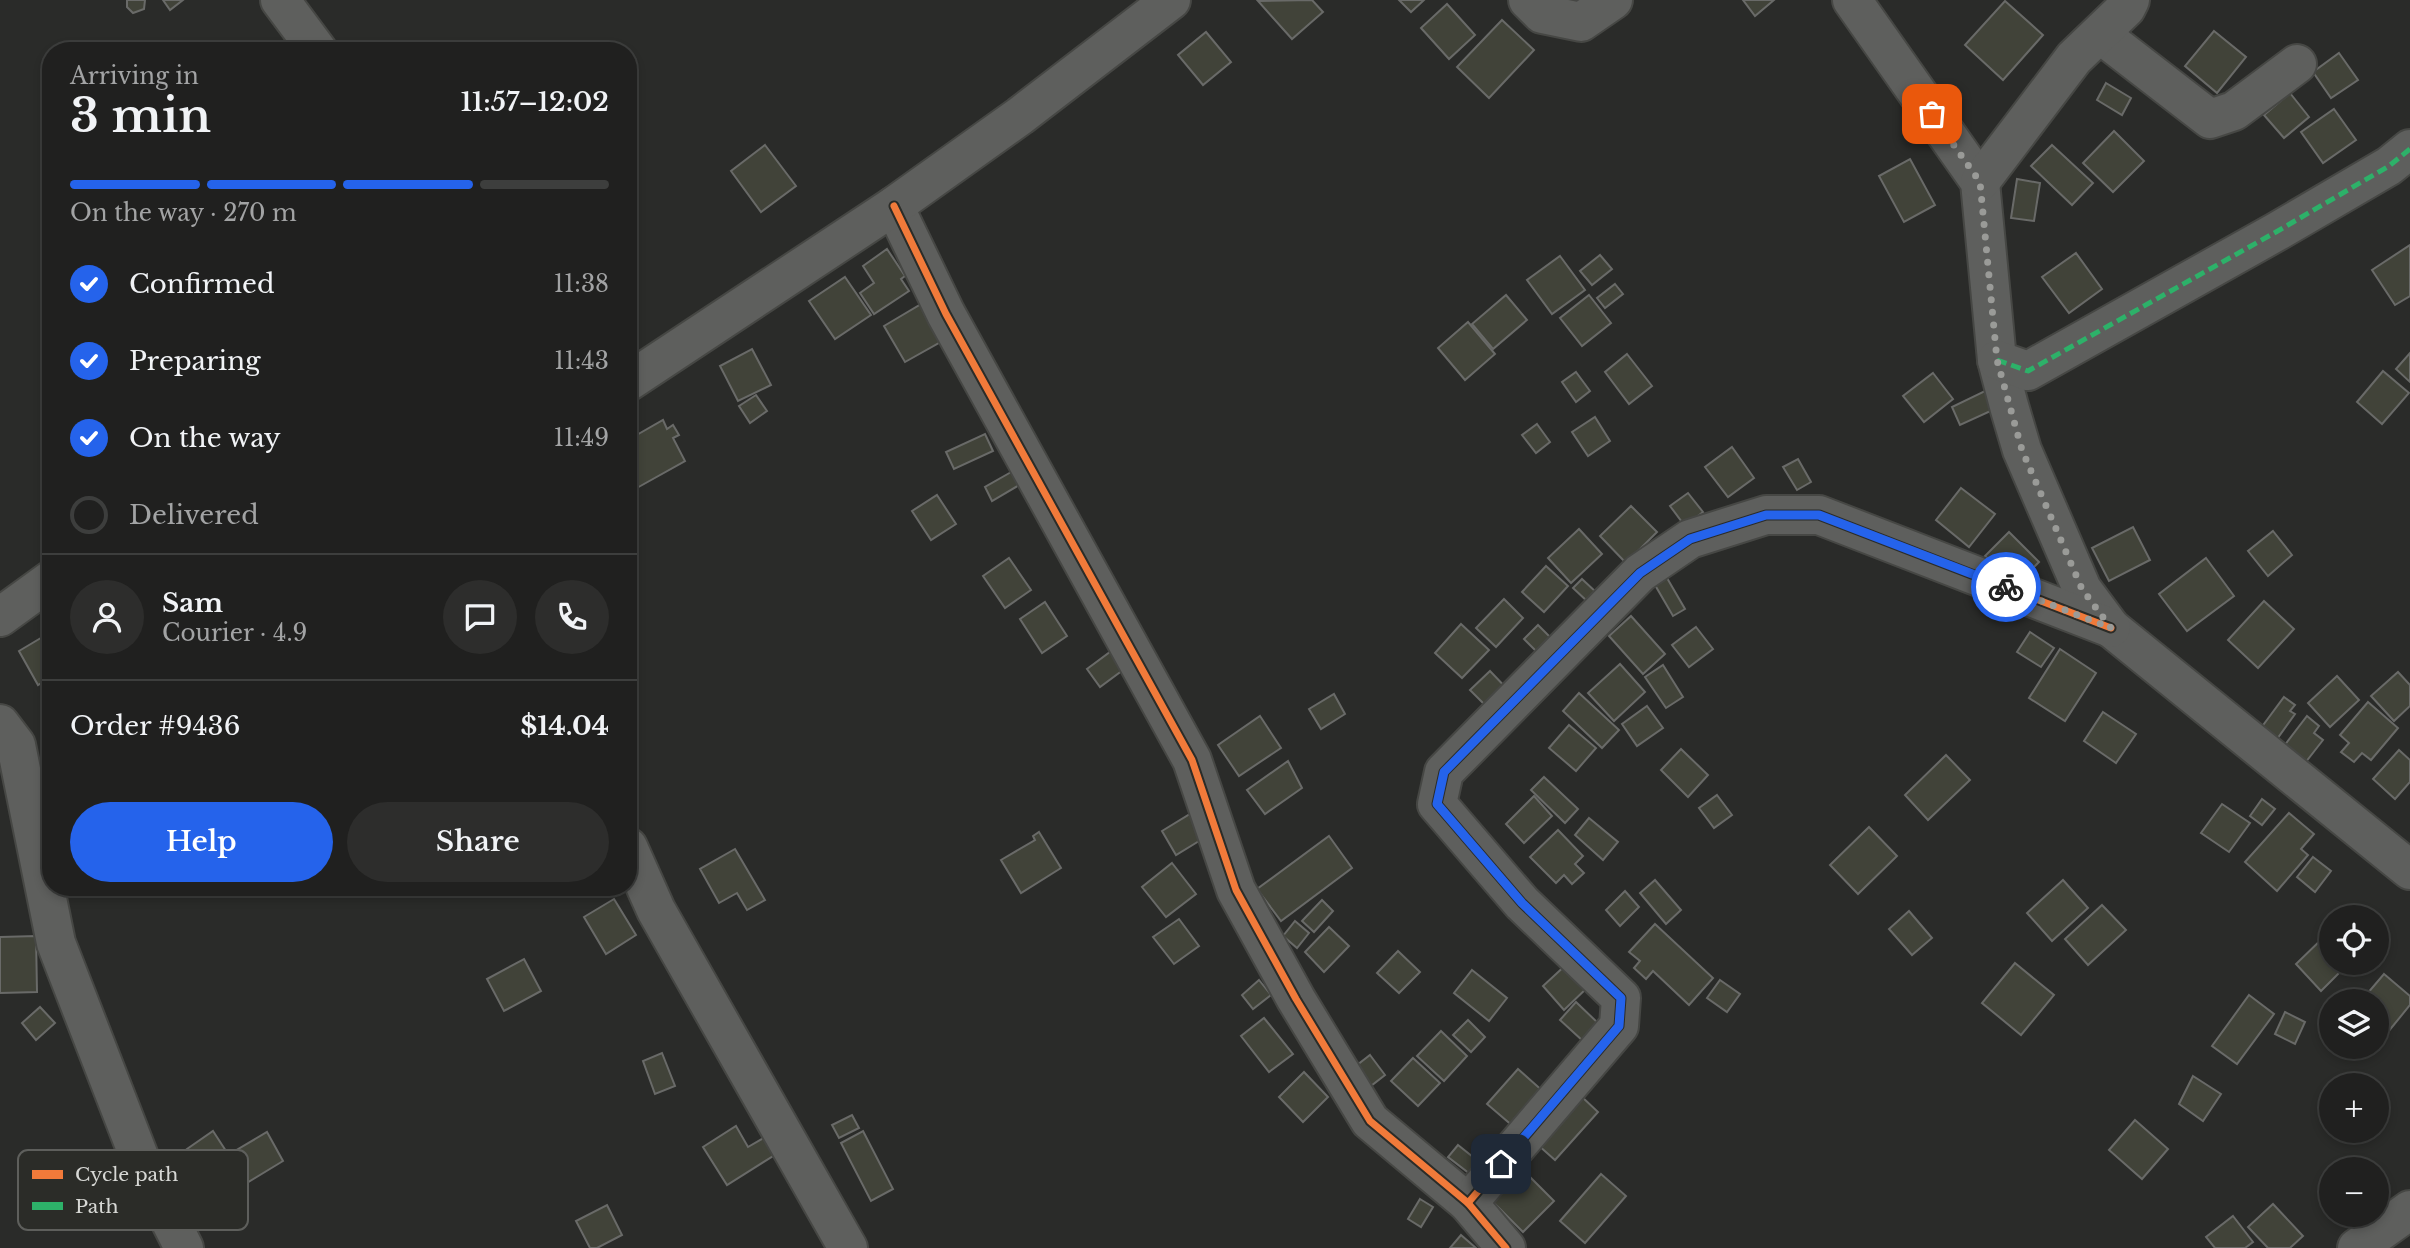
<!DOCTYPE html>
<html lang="en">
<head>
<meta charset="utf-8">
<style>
  :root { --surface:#20201f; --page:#2d2d2c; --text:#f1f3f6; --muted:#a2a3a4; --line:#3d3e3d; --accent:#2563eb }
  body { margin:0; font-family:"Libre Baskerville",serif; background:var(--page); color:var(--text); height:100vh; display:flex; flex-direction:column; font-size:26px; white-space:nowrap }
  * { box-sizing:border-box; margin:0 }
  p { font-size:23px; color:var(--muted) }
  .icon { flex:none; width:38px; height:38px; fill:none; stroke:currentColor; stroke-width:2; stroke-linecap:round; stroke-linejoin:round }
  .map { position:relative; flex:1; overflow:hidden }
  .details { position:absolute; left:42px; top:42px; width:595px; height:854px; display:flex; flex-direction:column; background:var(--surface); border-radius:28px; box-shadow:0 4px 10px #0003,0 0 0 2px var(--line) }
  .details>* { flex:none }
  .fabs { position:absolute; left:2319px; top:905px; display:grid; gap:14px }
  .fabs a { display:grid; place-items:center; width:70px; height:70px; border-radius:50%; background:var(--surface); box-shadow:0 4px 10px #0003,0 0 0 2px var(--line); font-size:35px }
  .pin { position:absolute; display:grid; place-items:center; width:60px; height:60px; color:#fff; margin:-30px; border-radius:14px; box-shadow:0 4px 10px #0006 }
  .courier { position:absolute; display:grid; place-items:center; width:70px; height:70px; margin:-35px; border:5px solid #2563eb; border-radius:50%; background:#fff; color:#222; box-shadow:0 2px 9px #0007 }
  .summary em { font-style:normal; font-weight:600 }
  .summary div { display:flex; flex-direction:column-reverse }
  .summary { display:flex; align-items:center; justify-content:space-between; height:119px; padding:0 28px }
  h1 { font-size:46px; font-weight:600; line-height:52px }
  .bar { display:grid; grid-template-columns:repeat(4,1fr); gap:10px 7px; align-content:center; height:84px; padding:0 28px }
  .bar i { height:9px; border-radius:5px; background:var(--line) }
  .bar .active { background:var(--accent) }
  .bar p { grid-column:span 4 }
  .line { display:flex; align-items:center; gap:18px; padding:0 28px; border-top:2px solid var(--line) }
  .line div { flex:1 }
  .round { display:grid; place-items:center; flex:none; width:74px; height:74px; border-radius:37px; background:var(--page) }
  ol { padding:0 28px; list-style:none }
  li { display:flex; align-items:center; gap:21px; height:77px }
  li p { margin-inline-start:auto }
  li .icon { padding:7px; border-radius:50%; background:var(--accent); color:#fff; stroke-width:4 }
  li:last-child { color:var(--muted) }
  li i { width:38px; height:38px; border:4px solid var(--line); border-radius:50% }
  .button { display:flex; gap:14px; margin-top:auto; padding:14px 28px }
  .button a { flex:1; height:80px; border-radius:42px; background:var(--accent); color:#fff; font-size:28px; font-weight:600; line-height:80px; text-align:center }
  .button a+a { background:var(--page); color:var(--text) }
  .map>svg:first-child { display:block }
  .building { fill:#414339; stroke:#696a68; stroke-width:2 }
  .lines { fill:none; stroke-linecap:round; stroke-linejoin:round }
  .minor-casing { stroke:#464744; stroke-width:42 }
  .minor { stroke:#5e5f5d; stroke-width:38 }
  .quiet { stroke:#2db169; stroke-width:5; stroke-dasharray:10 5; stroke-linecap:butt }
  .cycleway-casing { stroke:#2b2c28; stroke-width:11 }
  .cycleway { stroke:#f17a3a; stroke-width:7 }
  .done { stroke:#9a9b98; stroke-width:7; stroke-dasharray:0 12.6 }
  .route { stroke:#2563eb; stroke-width:9 }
  .key { fill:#2b2c28; stroke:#5e5f5c; stroke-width:2 }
  .key-label { font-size:19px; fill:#d6d7d4 }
</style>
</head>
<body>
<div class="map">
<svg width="2410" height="1248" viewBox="0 0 2410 1248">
  <rect width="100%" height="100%" fill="#2a2b29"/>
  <g class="building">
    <path d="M 127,0 L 145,0 L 144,9 L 133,13 L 127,7 Z"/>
    <path d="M 163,0 L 183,0 L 170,10 Z"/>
    <path d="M 1312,0 L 1323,12 L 1292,39 L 1258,1 Z"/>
    <path d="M 1399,0 L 1424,0 L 1411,12 Z"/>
    <path d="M 1743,0 L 1774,0 L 1755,16 Z"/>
    <path d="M 2005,1 L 2043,35 L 2003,80 L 1965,45 Z"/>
    <path d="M 1447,4 L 1475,35 L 1449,59 L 1421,28 Z"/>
    <path d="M 1502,20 L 1534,50 L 1489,98 L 1457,67 Z"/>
    <path d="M 2214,31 L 2246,57 L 2217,93 L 2185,66 Z"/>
    <path d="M 1206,32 L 1231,62 L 1203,85 L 1178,55 Z"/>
    <path d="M 2339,53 L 2358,80 L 2331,98 L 2313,72 Z"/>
    <path d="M 2106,83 L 2131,98 L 2122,115 L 2097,100 Z"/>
    <path d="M 2290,93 L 2309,117 L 2284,138 L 2264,115 Z"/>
    <path d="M 2334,109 L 2356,140 L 2323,163 L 2301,132 Z"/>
    <path d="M 2114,131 L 2144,161 L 2113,192 L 2083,163 Z"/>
    <path d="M 765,145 L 796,186 L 761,212 L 731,171 Z"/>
    <path d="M 2052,145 L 2093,183 L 2072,205 L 2031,166 Z"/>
    <path d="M 1910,159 L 1935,205 L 1904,222 L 1879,176 Z"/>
    <path d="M 2017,179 L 2040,183 L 2034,221 L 2011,218 Z"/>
    <path d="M 2410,245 L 2410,296 L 2395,305 L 2372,270 Z"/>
    <path d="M 887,249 L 905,276 L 901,279 L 909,291 L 874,314 L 860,293 L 874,283 L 863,266 Z"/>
    <path d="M 2076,253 L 2102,289 L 2069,313 L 2042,277 Z"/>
    <path d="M 1600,255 L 1612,269 L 1592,285 L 1580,271 Z"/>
    <path d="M 1560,256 L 1585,290 L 1552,314 L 1527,280 Z"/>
    <path d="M 845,277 L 871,315 L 835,339 L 809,301 Z"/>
    <path d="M 1615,284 L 1623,294 L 1605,308 L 1597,298 Z"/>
    <path d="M 1506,295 L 1527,320 L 1493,349 L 1472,324 Z"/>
    <path d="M 1589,295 L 1611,323 L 1582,346 L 1560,318 Z"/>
    <path d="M 923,303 L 944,340 L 905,362 L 884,326 Z"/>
    <path d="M 1468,322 L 1495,354 L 1465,380 L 1438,348 Z"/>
    <path d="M 752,349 L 771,385 L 738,401 L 720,366 Z"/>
    <path d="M 2410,353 L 2410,382 L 2396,369 Z"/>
    <path d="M 1627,354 L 1652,386 L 1629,404 L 1605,372 Z"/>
    <path d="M 2383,371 L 2409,393 L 2382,424 L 2357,402 Z"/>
    <path d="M 1576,372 L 1590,391 L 1576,402 L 1562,382 Z"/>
    <path d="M 1933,373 L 1953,399 L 1924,422 L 1903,396 Z"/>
    <path d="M 1987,390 L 1995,409 L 1960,425 L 1952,407 Z"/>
    <path d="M 756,395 L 767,411 L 750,423 L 739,406 Z"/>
    <path d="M 1595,417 L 1610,441 L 1588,456 L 1572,432 Z"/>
    <path d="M 663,420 L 667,429 L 673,425 L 679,435 L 673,438 L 685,461 L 635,489 L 628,476 L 628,440 Z"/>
    <path d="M 1537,424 L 1550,442 L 1536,453 L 1522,435 Z"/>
    <path d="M 985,434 L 993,451 L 954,469 L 946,452 Z"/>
    <path d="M 1732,447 L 1754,478 L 1728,497 L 1705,467 Z"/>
    <path d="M 1798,459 L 1811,482 L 1797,490 L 1783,467 Z"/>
    <path d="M 1013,471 L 1021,484 L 992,501 L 985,487 Z"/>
    <path d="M 1961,488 L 1995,514 L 1969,547 L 1936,520 Z"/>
    <path d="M 1688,493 L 1703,512 L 1685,526 L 1670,506 Z"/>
    <path d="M 937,495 L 956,524 L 931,540 L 912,511 Z"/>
    <path d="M 1631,506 L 1657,532 L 1626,563 L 1600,536 Z"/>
    <path d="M 2133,527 L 2150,560 L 2109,581 L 2092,548 Z"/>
    <path d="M 1579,529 L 1602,554 L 1571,583 L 1548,558 Z"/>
    <path d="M 2273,531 L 2292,555 L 2268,576 L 2248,551 Z"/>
    <path d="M 2009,532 L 2039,562 L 2015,586 L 1985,556 Z"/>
    <path d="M 1009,558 L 1031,590 L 1005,608 L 983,576 Z"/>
    <path d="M 2206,558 L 2234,596 L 2187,631 L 2159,594 Z"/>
    <path d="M 1546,566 L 1568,586 L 1544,612 L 1522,592 Z"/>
    <path d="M 1667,578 L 1685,609 L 1673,616 L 1655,585 Z"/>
    <path d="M 1582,579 L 1597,593 L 1588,602 L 1573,588 Z"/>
    <path d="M 1504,599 L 1523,618 L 1496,647 L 1476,628 Z"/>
    <path d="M 2264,601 L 2294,629 L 2258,668 L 2228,640 Z"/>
    <path d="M 1045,602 L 1067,636 L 1042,653 L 1020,619 Z"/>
    <path d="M 1631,616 L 1665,654 L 1643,674 L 1609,636 Z"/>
    <path d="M 1461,624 L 1489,650 L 1462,678 L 1435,653 Z"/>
    <path d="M 1538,625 L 1558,645 L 1544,659 L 1524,639 Z"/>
    <path d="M 1696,627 L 1713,649 L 1689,667 L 1672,645 Z"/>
    <path d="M 51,632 L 51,677 L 38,685 L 19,651 Z"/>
    <path d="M 2030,632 L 2054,648 L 2041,667 L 2017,652 Z"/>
    <path d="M 1114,649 L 1127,667 L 1100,687 L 1087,669 Z"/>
    <path d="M 2060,649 L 2096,673 L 2065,721 L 2029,698 Z"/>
    <path d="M 1620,664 L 1645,692 L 1614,721 L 1588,693 Z"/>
    <path d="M 1663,665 L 1683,697 L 1666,708 L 1645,677 Z"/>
    <path d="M 1490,671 L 1511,693 L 1492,712 L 1470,690 Z"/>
    <path d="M 2398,672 L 2410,685 L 2410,706 L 2394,721 L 2371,696 Z"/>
    <path d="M 2337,676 L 2359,700 L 2330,727 L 2308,703 Z"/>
    <path d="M 1579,693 L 1619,730 L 1602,748 L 1563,711 Z"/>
    <path d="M 1334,694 L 1345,714 L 1321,729 L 1309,709 Z"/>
    <path d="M 2284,697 L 2295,705 L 2290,711 L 2295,714 L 2277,739 L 2261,728 Z"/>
    <path d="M 2368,702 L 2398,728 L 2371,760 L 2362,753 L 2354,762 L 2341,752 L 2349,743 L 2340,735 Z"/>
    <path d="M 1647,706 L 1663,728 L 1637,746 L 1622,724 Z"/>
    <path d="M 2103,712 L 2136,734 L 2116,763 L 2084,741 Z"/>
    <path d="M 1260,716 L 1281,748 L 1239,776 L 1218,745 Z"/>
    <path d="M 2307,716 L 2319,726 L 2314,733 L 2323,740 L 2305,763 L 2284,746 Z"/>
    <path d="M 1569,725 L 1596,748 L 1576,771 L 1549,748 Z"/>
    <path d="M 1681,749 L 1708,775 L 1688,797 L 1661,770 Z"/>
    <path d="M 2399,750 L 2410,760 L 2410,782 L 2395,799 L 2373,779 Z"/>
    <path d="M 1946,755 L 1970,780 L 1928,820 L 1905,795 Z"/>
    <path d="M 1288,761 L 1302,788 L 1265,814 L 1247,790 Z"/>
    <path d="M 1544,777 L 1578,809 L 1565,823 L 1531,790 Z"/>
    <path d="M 1717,795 L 1732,815 L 1714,828 L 1699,808 Z"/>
    <path d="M 1534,796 L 1552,816 L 1524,843 L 1506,824 Z"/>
    <path d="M 2262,799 L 2275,809 L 2262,825 L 2250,816 Z"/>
    <path d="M 2222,804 L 2250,823 L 2229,852 L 2201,833 Z"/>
    <path d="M 2289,813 L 2314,834 L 2301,849 L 2308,855 L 2277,891 L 2245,862 Z"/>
    <path d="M 1190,814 L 1204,838 L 1176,855 L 1162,831 Z"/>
    <path d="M 1589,818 L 1618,842 L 1603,860 L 1575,835 Z"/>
    <path d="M 1869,827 L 1897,856 L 1858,894 L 1830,865 Z"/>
    <path d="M 1558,830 L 1583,856 L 1575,864 L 1584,873 L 1572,884 L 1564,875 L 1556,883 L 1530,857 Z"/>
    <path d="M 1039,832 L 1061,868 L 1021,893 L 1001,860 L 1035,840 L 1033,836 Z"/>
    <path d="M 1329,836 L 1352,868 L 1281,921 L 1257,889 Z"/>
    <path d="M 735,849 L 765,900 L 747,910 L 737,893 L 719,903 L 700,869 Z"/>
    <path d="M 2313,857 L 2331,871 L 2315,892 L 2297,877 Z"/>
    <path d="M 1172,863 L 1196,894 L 1166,917 L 1142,887 Z"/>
    <path d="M 1655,880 L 1681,910 L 1666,924 L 1640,893 Z"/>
    <path d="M 2063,880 L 2088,908 L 2052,941 L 2027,913 Z"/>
    <path d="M 1625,891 L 1639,907 L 1620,926 L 1606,910 Z"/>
    <path d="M 614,899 L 636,935 L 606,954 L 584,917 Z"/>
    <path d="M 1322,900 L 1333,911 L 1314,932 L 1302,921 Z"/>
    <path d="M 2102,905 L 2126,930 L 2088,965 L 2065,939 Z"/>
    <path d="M 1909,911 L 1932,938 L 1912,955 L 1889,929 Z"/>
    <path d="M 1179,919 L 1199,946 L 1174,964 L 1153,937 Z"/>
    <path d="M 1295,921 L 1309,933 L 1297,948 L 1283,936 Z"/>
    <path d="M 1655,924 L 1713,978 L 1689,1005 L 1653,971 L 1646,979 L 1634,968 L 1640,961 L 1629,952 Z"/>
    <path d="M 1329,927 L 1349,946 L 1324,972 L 1305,952 Z"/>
    <path d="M 2327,934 L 2331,939 L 2331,962 L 2350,962 L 2321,991 L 2296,964 Z"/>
    <path d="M 36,936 L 37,992 L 0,993 L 0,937 Z"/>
    <path d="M 1398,951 L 1420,972 L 1399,993 L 1377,973 Z"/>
    <path d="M 524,959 L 541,991 L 504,1011 L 487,979 Z"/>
    <path d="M 1568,963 L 1589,986 L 1564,1010 L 1543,986 Z"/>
    <path d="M 2015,963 L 2054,995 L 2021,1035 L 1982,1003 Z"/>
    <path d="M 1472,970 L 1507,998 L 1489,1021 L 1454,993 Z"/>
    <path d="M 2384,974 L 2410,996 L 2410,1005 L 2388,1032 L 2376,1022 L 2376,1001 L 2361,1001 Z"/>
    <path d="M 1259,980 L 1271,995 L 1253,1009 L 1242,995 Z"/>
    <path d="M 1720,980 L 1740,994 L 1727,1012 L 1707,998 Z"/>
    <path d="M 2249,995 L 2274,1014 L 2237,1064 L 2212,1046 Z"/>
    <path d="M 1576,1002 L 1599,1024 L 1583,1041 L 1560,1020 Z"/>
    <path d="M 40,1007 L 55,1023 L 36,1040 L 22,1023 Z"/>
    <path d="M 2285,1012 L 2305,1022 L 2295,1044 L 2275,1034 Z"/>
    <path d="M 1264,1018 L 1293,1054 L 1269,1072 L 1241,1036 Z"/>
    <path d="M 1468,1020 L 1485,1037 L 1471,1052 L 1453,1035 Z"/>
    <path d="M 1441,1031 L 1467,1056 L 1444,1081 L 1417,1056 Z"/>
    <path d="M 662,1053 L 675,1086 L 655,1094 L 643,1061 Z"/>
    <path d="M 1370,1055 L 1385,1075 L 1367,1089 L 1352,1069 Z"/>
    <path d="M 1413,1058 L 1440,1083 L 1418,1106 L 1391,1081 Z"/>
    <path d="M 1518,1069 L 1545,1093 L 1514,1127 L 1487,1104 Z"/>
    <path d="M 1304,1072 L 1328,1097 L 1303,1122 L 1279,1097 Z"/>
    <path d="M 2193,1076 L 2221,1094 L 2203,1121 L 2179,1104 Z"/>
    <path d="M 1581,1096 L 1598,1112 L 1555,1160 L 1538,1145 Z"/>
    <path d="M 852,1115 L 859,1128 L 839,1138 L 832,1125 Z"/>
    <path d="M 2135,1120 L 2168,1149 L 2142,1179 L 2109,1150 Z"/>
    <path d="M 736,1126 L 748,1147 L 767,1136 L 778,1153 L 727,1185 L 703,1147 Z"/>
    <path d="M 213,1131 L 226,1151 L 199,1168 L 187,1149 Z"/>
    <path d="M 863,1131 L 893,1189 L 871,1201 L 841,1143 Z"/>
    <path d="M 267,1132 L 283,1161 L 245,1184 L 228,1155 Z"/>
    <path d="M 1458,1145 L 1483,1165 L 1474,1177 L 1448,1157 Z"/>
    <path d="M 1522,1169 L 1554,1201 L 1523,1232 L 1491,1200 Z"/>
    <path d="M 1601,1174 L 1626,1196 L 1585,1243 L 1560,1221 Z"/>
    <path d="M 1420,1199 L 1433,1207 L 1421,1227 L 1408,1219 Z"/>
    <path d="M 2273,1204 L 2303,1236 L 2290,1248 L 2268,1248 L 2248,1227 Z"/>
    <path d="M 607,1205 L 622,1235 L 597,1248 L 590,1248 L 576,1221 Z"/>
    <path d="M 2233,1216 L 2253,1242 L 2245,1248 L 2215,1248 L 2206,1237 Z"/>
    <path d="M 1461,1235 L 1476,1248 L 1450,1248 Z"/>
  </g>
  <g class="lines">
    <defs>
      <g id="minor">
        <path d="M 280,0 L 318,51"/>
        <path d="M 1528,0 L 1542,14 L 1581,22 L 1613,0"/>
        <path d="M 1852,0 L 1980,182 L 1997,360 L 2009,406 L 2022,450 L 2082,589 L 2111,628 L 2410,870"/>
        <path d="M 2100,34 L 2210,119 L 2234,111 L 2297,64"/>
        <path d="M 1980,182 L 2074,58 L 2126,8 L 2130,0"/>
        <path d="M 894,206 L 946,314 L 1192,760 L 1236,890 L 1296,999 L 1370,1121 L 1468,1203 L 1506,1248"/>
        <path d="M 1997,360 L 2028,371 L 2276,232 L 2389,166 L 2410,149"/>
        <path d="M 628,382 L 894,206 L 1020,116 L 1171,0"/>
        <path d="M 0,617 L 51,580"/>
        <path d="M 0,724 L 16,745 L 56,943 L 143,1167 L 184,1248"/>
        <path d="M 628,847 L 656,910 L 848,1248"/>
        <path d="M 1468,1203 L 1619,1026 L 1621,998 L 1522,903 L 1437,804 L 1444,772 L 1640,573 L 1690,539 L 1766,515 L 1819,515 L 2111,628"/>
        <path d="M 2357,1248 L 2410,1210"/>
      </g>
    </defs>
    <use href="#minor" class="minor-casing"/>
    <use href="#minor" class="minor"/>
    <path class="quiet" d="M 1997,360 L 2028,371 L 2276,232 L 2389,166 L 2410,149"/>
    <defs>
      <g id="cycleway">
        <path d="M 894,206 L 946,314 L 1192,760 L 1236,890 L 1296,999 L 1370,1121 L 1468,1203 L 1506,1248"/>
        <path d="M 1468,1203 L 1619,1026 L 1621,998 L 1522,903 L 1437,804 L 1444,772 L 1640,573 L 1690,539 L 1766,515 L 1819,515 L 2111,628"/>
      </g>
    </defs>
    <use href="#cycleway" class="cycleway-casing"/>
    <use href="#cycleway" class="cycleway"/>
  </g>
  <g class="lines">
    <path class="done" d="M 1932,114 L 1980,182 L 1997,360 L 2022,450 L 2082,589 L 2111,628 L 2006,587"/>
    <path class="route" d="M 1501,1164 L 1619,1026 L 1621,998 L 1522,903 L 1437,804 L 1444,772 L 1640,573 L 1690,539 L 1766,515 L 1819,515 L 2006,587"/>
  </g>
  <rect x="18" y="1150" width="230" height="80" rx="10" class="key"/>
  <rect x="32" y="1170" width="31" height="9" fill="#f17a3a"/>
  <rect x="32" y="1202" width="31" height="8" fill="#2db169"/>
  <g class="key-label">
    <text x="75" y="1181">Cycle path</text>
    <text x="75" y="1213">Path</text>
  </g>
</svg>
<div class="fabs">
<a><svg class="icon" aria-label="locate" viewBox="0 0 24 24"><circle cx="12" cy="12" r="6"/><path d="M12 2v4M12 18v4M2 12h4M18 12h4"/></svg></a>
<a><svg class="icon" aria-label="layers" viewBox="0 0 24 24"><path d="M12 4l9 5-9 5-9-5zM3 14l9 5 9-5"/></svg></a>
<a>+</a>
<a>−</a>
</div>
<div class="pin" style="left:1932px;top:114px;background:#ea580c"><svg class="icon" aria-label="bag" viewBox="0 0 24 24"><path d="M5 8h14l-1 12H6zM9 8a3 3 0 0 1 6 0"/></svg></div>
<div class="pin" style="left:1501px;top:1164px;background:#1f2937"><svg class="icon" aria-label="home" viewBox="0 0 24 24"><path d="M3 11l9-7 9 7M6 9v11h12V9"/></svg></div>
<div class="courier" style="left:2006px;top:587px"><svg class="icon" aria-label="bike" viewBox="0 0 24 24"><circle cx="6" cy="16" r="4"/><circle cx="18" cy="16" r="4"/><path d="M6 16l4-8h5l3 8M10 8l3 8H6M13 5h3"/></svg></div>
<section class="details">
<div class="summary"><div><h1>3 min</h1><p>Arriving in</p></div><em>11:57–12:02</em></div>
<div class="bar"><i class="active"></i><i class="active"></i><i class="active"></i><i></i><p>On the way · 270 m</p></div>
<ol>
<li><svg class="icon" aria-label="check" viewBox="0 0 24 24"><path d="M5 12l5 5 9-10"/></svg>Confirmed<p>11:38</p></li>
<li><svg class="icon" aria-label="check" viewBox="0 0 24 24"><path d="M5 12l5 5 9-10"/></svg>Preparing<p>11:43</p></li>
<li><svg class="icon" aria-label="check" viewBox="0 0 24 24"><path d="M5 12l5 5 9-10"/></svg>On the way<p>11:49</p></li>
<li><i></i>Delivered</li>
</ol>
<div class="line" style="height:126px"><a class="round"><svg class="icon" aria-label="person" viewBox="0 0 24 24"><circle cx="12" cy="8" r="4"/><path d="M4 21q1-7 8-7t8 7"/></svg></a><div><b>Sam</b><p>Courier · 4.9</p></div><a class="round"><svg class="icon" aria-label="chat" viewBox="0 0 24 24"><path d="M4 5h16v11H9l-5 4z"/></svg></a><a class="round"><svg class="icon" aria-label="phone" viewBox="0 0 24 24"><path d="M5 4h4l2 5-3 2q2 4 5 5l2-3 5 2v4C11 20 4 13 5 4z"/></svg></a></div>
<div class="line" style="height:91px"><div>Order #9436</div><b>$14.04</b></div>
<div class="button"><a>Help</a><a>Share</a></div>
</section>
</div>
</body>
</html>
